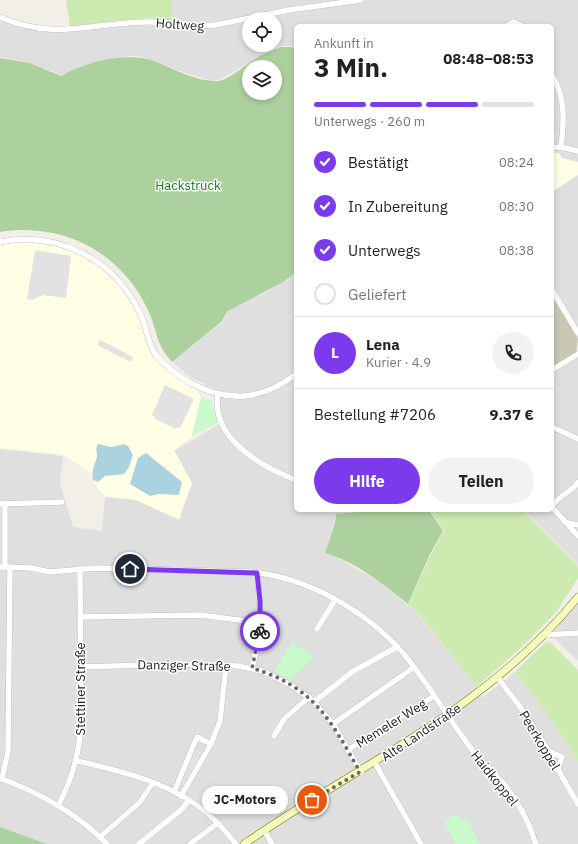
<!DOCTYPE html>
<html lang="de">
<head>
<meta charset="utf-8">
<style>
  :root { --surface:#fff; --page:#f2f2f2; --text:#222; --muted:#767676; --line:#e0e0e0; --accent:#7c3aed }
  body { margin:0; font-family:"IBM Plex Sans",sans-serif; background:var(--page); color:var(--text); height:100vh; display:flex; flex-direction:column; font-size:15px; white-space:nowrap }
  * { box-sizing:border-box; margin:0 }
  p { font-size:13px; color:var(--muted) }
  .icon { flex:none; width:22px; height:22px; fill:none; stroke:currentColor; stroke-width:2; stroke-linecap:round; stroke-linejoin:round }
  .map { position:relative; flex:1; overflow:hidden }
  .details { position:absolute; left:294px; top:24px; width:260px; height:488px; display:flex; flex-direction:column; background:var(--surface); border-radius:6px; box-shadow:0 2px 6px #0003 }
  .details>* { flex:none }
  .fabs { position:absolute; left:242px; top:12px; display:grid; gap:8px }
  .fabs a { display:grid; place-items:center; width:40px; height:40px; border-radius:50%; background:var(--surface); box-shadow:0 2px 6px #0003; font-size:20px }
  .pin { position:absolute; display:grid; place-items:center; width:34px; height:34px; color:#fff; margin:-17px; border:2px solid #fff; border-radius:50%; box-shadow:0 1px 4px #0007 }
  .courier { position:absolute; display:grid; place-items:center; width:40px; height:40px; margin:-20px; border:3px solid #7c3aed; border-radius:50%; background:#fff; color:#222; box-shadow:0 1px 5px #0007 }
  .bubble { position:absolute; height:28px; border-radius:14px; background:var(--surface); box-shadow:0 2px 6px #0003; font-size:13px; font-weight:700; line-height:28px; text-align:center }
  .overview em { font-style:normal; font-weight:700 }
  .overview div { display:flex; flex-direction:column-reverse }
  .overview { display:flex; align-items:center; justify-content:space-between; height:68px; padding:0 20px }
  h1 { font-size:26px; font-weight:700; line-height:30px }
  .bar { display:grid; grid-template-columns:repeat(4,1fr); gap:6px 4px; align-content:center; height:48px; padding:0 20px }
  .bar i { height:5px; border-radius:3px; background:var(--line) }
  .bar .on { background:var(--accent) }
  .bar p { grid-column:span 4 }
  .line { display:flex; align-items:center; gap:10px; padding:0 20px; border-top:1px solid var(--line) }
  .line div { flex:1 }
  .round { display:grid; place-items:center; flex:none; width:42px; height:42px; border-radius:21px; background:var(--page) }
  ol { padding:0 20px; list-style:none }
  li { display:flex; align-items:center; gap:12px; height:44px }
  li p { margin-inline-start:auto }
  li .icon { padding:4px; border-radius:50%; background:var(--accent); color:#fff; stroke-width:4 }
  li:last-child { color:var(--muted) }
  li i { width:22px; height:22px; border:2px solid var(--line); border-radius:50% }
  .action { display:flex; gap:8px; margin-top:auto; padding:8px 20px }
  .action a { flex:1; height:46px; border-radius:24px; background:var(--accent); color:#fff; font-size:16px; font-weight:700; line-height:46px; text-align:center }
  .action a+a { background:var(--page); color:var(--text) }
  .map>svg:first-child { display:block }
  .residential { fill:#e0dfdf; fill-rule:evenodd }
  .education { fill:#ffffe5 }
  .construction { fill:#c7c7b4 }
  .grass { fill:#cdebb0 }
  .forest { fill:#add19e; fill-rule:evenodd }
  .park { fill:#c8facc }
  .parking { fill:#e2e2e2 }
  .water { fill:#aad3df }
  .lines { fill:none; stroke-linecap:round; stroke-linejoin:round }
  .street-casing { stroke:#a9a9a9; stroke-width:6 }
  .secondary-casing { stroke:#707d05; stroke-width:8 }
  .street { stroke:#fff; stroke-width:5.5 }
  .secondary { stroke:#f7fabf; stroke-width:7 }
  .done { stroke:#6b6a68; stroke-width:4; stroke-dasharray:0 7.2 }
  .route { stroke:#7c3aed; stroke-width:5 }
  .labels { text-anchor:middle; stroke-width:3; stroke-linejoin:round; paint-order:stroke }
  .street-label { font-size:13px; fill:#222; stroke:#fff }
  .park-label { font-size:13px; fill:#0c8416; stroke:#fff }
</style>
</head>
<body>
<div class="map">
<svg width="578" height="844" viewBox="0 0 578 844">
  <rect width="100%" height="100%" fill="#f2efe9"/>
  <g class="residential">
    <path d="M 172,0 L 578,0 L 578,339 L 552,296 L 552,26 L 296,26 L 296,50 L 292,46 L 282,46 L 269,51 L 219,80 L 209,80 L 182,72 L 156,61 L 138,56 L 128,56 L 88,64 L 61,75 L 31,63 L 0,57 L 0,24 L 5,16 L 26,23 L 50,27 L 75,27 L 147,19 L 172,21 ZM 249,19 L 275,19 L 275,45 L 249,45 Z"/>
    <path d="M 296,272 L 296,510 L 372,510 L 336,514 L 325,553 L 334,556 L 380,582 L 417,613 L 475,685 L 482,698 L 515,672 L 556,726 L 578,762 L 578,844 L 47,844 L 0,827 L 0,449 L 63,456 L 60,484 L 73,527 L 102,531 L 105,497 L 135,500 L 179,520 L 192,483 L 174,451 L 220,424 L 213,388 L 190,377 L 172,362 L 221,323 L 229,311 L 238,304 L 266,292 Z"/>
    <path d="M 578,349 L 578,565 L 523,510 L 552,510 L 552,364 L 553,365 L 576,352 Z"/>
    <path d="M 578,604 L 578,661 L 551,635 Z"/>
  </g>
  <g class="education">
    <path d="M 552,153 L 559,153 L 562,158 L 578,162 L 578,175 L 552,192 Z"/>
    <path d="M 21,241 L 62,247 L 88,258 L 115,279 L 135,307 L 151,353 L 162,367 L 197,390 L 201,397 L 192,437 L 174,450 L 192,483 L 179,519 L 136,500 L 105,496 L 97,488 L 89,472 L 64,455 L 0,448 L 0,244 Z"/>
  </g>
  <path class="construction" d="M 552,296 L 578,339 L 576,352 L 553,366 Z"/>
  <g class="grass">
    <path d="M 66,0 L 172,0 L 172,21 L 147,18 L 70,27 Z"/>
    <path d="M 430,510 L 522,510 L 578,566 L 578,578 L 557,611 L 524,645 L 475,688 L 475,685 L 417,612 L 408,605 L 431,554 L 444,531 Z"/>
    <path d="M 546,642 L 551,643 L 578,670 L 578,762 L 556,726 L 515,672 Z"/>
  </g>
  <g class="forest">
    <path d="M 282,47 L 291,47 L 296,50 L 296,272 L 283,282 L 228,311 L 221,322 L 172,362 C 167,356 162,350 159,342 C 155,331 153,320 148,310 C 121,252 63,222 0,232 L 0,58 L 30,63 L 61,76 C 88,61 128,51 157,62 C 176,70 198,82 218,81 C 230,80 248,62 260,56 C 267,52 274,50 282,47 ZM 249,67 L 275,67 L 275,93 L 249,93 Z"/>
    <path d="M 375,510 L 429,510 L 443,531 L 430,554 L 408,604 C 383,584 356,562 325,553 L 335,522 L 336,514 Z"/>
    <path d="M 0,827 L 47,844 L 0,844 Z"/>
  </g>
  <g class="park">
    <path d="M 201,397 L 212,401 L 218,422 L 192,436 Z"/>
    <path d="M 292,643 L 314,657 L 291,680 L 274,671 Z"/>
    <path d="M 458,814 L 461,820 L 466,818 L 480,844 L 456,844 L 444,821 Z"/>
  </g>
  <g class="parking">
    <path d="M 35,250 L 71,256 L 66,298 L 43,295 L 32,300 L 27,299 Z"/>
    <path d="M 100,340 L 133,357 L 131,362 L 97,345 Z"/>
    <path d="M 165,385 L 194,399 L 180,428 L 177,427 L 176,429 L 155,419 L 155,417 L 152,415 Z"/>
    <path d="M 195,747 L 203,752 L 181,791 L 177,789 Z"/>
  </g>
  <g class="water">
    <path d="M 98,444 L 111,447 L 124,444 L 128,446 L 133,455 L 129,467 L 124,474 L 105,476 L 98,482 L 93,480 C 91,472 94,467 96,460 C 99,455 94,449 98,444 Z"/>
    <path d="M 146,453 L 182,482 L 179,495 L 159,494 L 150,496 L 130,484 L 138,458 Z"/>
  </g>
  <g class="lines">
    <defs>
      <g id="street">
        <path d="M 0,17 C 56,41 89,23 145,22 C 169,21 191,27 215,25 L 289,10 L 361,0"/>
        <path d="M 506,26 L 514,22 L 522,26"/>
        <path d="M 552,75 C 566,98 564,122 561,147"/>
        <path d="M 552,147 L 565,148 L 578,151"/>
        <path d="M 0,242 C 59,231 114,259 140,313 C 147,327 147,343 156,355 C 165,367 177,375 189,382 C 227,403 261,401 296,374"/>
        <path d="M 552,290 L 578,333"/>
        <path d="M 552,370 L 578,354"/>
        <path d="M 218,394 C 210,438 262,467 296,480"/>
        <path d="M 552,427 L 578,439"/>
        <path d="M 578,482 C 573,492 558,495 552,507 L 578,536"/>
        <path d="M 0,504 L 62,502"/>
        <path d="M 564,522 L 578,525"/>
        <path d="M 0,567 L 31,568 L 50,572 L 95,568 L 251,572 C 308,578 365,610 403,653 C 428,683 448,718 472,750 C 482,762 494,773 505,785 C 519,802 529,823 536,844"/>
        <path d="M 5,567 L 5,505"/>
        <path d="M 81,617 L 200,615 L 261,623"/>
        <path d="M 317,629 L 335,600"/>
        <path d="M 545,635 L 578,633"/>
        <path d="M 80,667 L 180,664 L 238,666 L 262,671 L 291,685 L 314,702 L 333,724 L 361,772"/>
        <path d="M 252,668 C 261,635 261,606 257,573"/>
        <path d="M 498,678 L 521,708 L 550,753 L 553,761 L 578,804"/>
        <path d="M 314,702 L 352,672 L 397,647"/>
        <path d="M 333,724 L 413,668"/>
        <path d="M 274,736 L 284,719 L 309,697"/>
        <path d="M 211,744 L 220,721 L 226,666"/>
        <path d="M 348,750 L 394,719 L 408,713 L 434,696"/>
        <path d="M 549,751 L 562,757 L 558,770"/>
        <path d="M 77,761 C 122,771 171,783 207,813 C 218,822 227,833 236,844"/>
        <path d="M 375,763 L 421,844"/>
        <path d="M 0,778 C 40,793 77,813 107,844"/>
        <path d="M 2,779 L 8,751 L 10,567"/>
        <path d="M 174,792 L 197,737 L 211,744 L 181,796"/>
        <path d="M 58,806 C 73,778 80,752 81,721 L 80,569"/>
        <path d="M 264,830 L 272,844"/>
        <path d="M 100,837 L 139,803 L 153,783"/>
        <path d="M 139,844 L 181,810 L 189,800"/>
        <path d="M 190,844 L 218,823"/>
      </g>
      <path id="secondary" d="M 244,844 C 361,763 486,710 578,597"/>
    </defs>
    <use href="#street" class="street-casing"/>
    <use href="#secondary" class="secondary-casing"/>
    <use href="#street" class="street"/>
    <use href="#secondary" class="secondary"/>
  </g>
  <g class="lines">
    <path class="done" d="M 260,631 L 252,668 C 314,687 330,719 360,772 L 312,800"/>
    <path class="route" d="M 130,569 L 257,573 L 260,601 L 260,631"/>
  </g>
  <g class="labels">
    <g class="street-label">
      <text transform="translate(180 24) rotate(4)" y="5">Holtweg</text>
      <text transform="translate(184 665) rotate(1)" y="5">Danziger Straße</text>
      <text transform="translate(80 689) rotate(-90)" y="5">Stettiner Straße</text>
      <text transform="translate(391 723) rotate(-32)" y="5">Memeler Weg</text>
      <text transform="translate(421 732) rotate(-34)" y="5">Alte Landstraße</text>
      <text transform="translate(540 740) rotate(59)" y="5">Peerkoppel</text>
      <text transform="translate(495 778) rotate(51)" y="5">Haidkoppel</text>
    </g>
    <g class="park-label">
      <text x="188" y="190">Hackstruck</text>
    </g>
  </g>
</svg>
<div class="fabs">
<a><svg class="icon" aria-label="locate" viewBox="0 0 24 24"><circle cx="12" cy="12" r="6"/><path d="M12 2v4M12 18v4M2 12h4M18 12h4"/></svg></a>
<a><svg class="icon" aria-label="layers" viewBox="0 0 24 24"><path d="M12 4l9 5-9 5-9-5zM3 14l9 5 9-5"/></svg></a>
</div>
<div class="pin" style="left:312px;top:800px;background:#ea580c"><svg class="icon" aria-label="bag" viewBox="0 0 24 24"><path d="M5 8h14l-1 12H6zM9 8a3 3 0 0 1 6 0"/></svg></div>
<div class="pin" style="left:130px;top:569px;background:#1f2937"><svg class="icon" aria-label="home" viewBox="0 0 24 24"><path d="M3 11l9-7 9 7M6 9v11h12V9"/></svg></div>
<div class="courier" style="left:260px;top:631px"><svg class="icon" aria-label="bike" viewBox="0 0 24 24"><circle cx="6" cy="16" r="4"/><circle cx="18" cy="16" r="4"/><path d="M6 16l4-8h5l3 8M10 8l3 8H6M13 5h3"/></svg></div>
<div class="bubble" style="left:202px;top:786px;width:86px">JC-Motors</div>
<section class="details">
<div class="overview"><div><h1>3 Min.</h1><p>Ankunft in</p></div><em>08:48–08:53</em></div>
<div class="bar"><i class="on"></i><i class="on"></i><i class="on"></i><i></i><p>Unterwegs · 260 m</p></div>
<ol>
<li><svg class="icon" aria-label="check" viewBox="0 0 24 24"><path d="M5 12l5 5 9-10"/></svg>Bestätigt<p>08:24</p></li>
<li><svg class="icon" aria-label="check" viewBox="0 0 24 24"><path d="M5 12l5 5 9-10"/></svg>In Zubereitung<p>08:30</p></li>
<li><svg class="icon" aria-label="check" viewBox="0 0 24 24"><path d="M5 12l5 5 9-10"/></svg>Unterwegs<p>08:38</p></li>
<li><i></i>Geliefert</li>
</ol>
<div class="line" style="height:72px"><b class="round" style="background:var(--accent);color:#fff">L</b><div><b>Lena</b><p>Kurier · 4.9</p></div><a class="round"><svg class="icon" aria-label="phone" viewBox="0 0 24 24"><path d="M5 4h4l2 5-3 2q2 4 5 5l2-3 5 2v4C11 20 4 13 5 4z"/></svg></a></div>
<div class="line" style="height:52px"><div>Bestellung #7206</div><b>9.37 €</b></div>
<div class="action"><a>Hilfe</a><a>Teilen</a></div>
</section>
</div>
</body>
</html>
